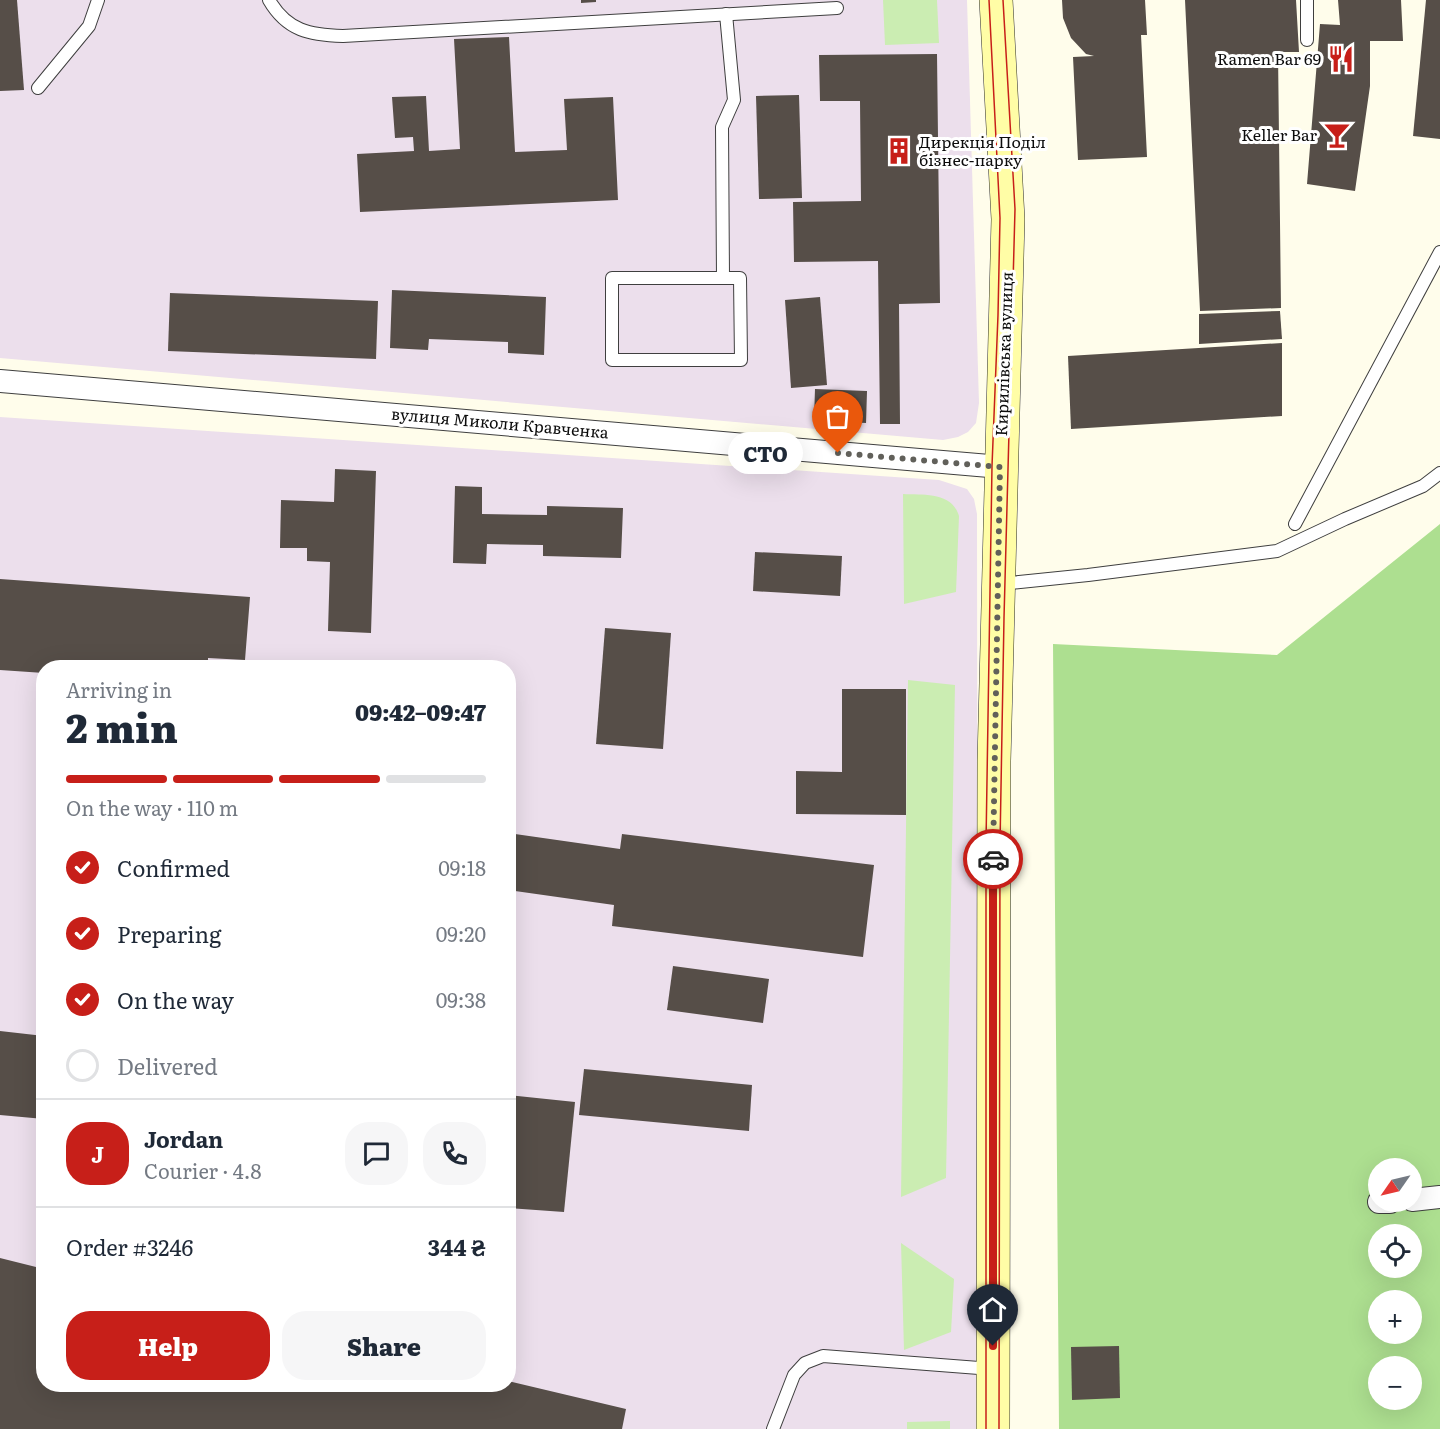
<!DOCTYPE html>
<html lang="en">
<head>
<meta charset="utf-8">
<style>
  :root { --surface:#fff; --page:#f6f6f7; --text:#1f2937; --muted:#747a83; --line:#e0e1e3; --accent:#c71f19 }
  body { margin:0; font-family:Literata,serif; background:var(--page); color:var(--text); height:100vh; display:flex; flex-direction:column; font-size:22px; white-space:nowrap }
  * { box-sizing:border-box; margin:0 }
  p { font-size:20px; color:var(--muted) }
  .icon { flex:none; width:33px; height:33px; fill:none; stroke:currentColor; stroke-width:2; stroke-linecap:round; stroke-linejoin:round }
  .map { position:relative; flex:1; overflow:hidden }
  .panel { position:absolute; left:36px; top:660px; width:480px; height:732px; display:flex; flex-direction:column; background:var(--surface); border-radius:24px; box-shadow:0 6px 24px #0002 }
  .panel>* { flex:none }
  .needle { width:39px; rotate:236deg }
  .controls { position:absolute; left:1368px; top:1158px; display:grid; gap:12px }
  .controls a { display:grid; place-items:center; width:54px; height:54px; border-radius:50%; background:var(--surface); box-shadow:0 6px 24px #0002; font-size:30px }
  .pin { position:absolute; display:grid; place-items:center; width:51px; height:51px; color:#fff; margin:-62px -26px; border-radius:50% 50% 50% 0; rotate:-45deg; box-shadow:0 0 6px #0007 }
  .pin .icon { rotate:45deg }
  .courier { position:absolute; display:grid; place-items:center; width:60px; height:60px; margin:-30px; border:4px solid #c71f19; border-radius:50%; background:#fff; color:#222; box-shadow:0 2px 8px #0007 }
  .bubble { position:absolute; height:42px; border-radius:21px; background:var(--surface); box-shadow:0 6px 24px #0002; font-size:20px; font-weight:800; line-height:42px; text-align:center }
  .head em { font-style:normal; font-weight:800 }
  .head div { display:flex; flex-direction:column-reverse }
  .head { display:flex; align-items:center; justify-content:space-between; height:102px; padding:0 30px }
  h1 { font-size:39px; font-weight:800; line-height:45px }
  .bar { display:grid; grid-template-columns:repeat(4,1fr); gap:9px 6px; align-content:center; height:72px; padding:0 30px }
  .bar i { height:8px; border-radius:4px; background:var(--line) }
  .bar .current { background:var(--accent) }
  .bar p { grid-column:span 4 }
  .line { display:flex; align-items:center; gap:15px; padding:0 30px; border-top:2px solid var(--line) }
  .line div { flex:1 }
  .round { display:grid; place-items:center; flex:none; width:63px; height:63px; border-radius:24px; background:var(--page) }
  ol { padding:0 30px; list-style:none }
  li { display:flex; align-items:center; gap:18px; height:66px }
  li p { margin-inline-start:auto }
  li .icon { padding:6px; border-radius:50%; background:var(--accent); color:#fff; stroke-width:4 }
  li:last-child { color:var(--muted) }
  li i { width:33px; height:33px; border:3px solid var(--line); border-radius:50% }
  .action { display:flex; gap:12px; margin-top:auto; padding:12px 30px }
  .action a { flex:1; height:69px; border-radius:24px; background:var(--accent); color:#fff; font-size:24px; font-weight:800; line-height:69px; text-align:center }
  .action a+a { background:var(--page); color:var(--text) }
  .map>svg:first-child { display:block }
  .industrial { fill:#ecdfec; fill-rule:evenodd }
  .green { fill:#cbedb2 }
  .forest { fill:#addf90; fill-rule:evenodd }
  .building { fill:#564e48 }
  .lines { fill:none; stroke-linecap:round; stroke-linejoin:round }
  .service-casing { stroke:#3f3f3f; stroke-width:14 }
  .minor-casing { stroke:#3f3f3f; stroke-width:24 }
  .secondary-casing { stroke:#2e2e2e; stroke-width:34 }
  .service { stroke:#fff; stroke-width:12 }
  .minor { stroke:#fff; stroke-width:22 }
  .secondary { stroke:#fffda6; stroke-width:33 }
  .tram { stroke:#c71f19; stroke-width:1.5 }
  .done { stroke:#61605a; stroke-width:6; stroke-dasharray:0 10.8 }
  .route { stroke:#c71f19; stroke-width:8 }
  .labels { text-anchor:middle; stroke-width:6; stroke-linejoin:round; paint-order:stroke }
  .poi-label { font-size:16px; fill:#0c0c0c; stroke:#fff; text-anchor:end }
  .street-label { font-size:16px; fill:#0c0c0c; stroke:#fff }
</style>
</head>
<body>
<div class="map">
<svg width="1440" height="1429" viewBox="0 0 1440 1429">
  <rect width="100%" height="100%" fill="#fffdeb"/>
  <g class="industrial">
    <path d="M 0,0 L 967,0 L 979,403 L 976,423 L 968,432 L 958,437 L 943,440 L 0,358 Z"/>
    <path d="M 0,417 L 939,480 L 967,489 L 974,499 L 977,514 L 978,1429 L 0,1429 ZM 44,668 L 508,668 L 508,1384 L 44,1384 Z"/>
  </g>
  <g class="green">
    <path d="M 883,0 L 937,0 L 939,43 L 885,45 Z"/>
    <path d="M 903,494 C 924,495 952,492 959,516 L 956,592 L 904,604 Z"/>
    <path d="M 908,680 L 955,685 L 946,1178 L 901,1197 Z"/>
    <path d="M 901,1243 L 954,1279 L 951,1332 L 904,1350 Z"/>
    <path d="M 950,1421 L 950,1429 L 907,1429 L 907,1422 Z"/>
  </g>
  <path class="forest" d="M 1440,524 L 1440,1429 L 1059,1429 L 1053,644 L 1277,655 ZM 1378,1168 L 1412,1168 L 1412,1202 L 1378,1202 ZM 1378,1234 L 1412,1234 L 1412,1268 L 1378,1268 ZM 1378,1300 L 1412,1300 L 1412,1334 L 1378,1334 ZM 1378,1366 L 1412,1366 L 1412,1400 L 1378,1400 Z"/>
  <g class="building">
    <path d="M 0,0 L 17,0 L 24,90 L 0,91 Z"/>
    <path d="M 581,0 L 596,0 L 596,2 L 581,3 Z"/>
    <path d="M 1062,0 L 1145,0 L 1147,35 L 1141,35 L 1147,157 L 1078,160 L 1073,57 L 1094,56 L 1086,54 L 1071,38 L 1063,18 Z"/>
    <path d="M 1185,0 L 1296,0 L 1299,52 L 1278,52 L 1281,308 L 1200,311 Z"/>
    <path d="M 1338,0 L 1401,0 L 1403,41 L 1370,41 L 1370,86 L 1355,191 L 1307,184 L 1320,24 L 1340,25 Z"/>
    <path d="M 1426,0 L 1440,0 L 1440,139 L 1413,136 Z"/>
    <path d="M 509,37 L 515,152 L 567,150 L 564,99 L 613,97 L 618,200 L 360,212 L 357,154 L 414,151 L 413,137 L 395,138 L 392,97 L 426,96 L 429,151 L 460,149 L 454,39 Z"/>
    <path d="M 937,54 L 940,303 L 899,304 L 900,424 L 880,424 L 878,261 L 794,262 L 793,202 L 861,201 L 860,101 L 820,101 L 819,55 Z"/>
    <path d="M 799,95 L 802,198 L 759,199 L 756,96 Z"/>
    <path d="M 392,290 L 546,297 L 544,355 L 508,353 L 508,342 L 429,339 L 428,350 L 390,348 Z"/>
    <path d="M 170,293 L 378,301 L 376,359 L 168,351 Z"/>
    <path d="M 820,297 L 827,385 L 791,388 L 785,300 Z"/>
    <path d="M 1280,311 L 1282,339 L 1199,344 L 1199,314 Z"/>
    <path d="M 1282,343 L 1282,416 L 1071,429 L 1068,356 Z"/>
    <path d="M 815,389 L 867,391 L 866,423 L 814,420 Z"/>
    <path d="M 335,469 L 376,471 L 371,633 L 328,631 L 330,562 L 307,561 L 307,548 L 280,548 L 281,500 L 334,502 Z"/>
    <path d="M 455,486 L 482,487 L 482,514 L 547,515 L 547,506 L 623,508 L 621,558 L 543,556 L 543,545 L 487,544 L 486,564 L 453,563 Z"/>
    <path d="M 755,552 L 842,556 L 840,596 L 753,591 Z"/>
    <path d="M 0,579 L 250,597 L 245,660 L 208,658 L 208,668 L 44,668 L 44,673 L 0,670 Z"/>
    <path d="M 605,628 L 671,633 L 663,749 L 596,744 Z"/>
    <path d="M 842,689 L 906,689 L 906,815 L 796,814 L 796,771 L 842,772 Z"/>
    <path d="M 508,833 L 620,849 L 622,834 L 874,865 L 863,957 L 612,926 L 614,905 L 508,890 Z"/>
    <path d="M 673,966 L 769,979 L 763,1023 L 667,1010 Z"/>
    <path d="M 0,1031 L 44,1036 L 44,1119 L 0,1115 Z"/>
    <path d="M 584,1069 L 752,1085 L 749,1131 L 579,1115 Z"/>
    <path d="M 508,1095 L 575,1102 L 564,1212 L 508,1208 Z"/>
    <path d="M 0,1258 L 44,1269 L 44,1384 L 508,1384 L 508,1381 L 626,1409 L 622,1429 L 0,1429 Z"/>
    <path d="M 1119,1346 L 1120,1398 L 1072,1400 L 1071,1347 Z"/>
  </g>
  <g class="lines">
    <defs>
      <g id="service">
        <path d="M 269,0 C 287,31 310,35 343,36 L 837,8"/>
        <path d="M 1307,0 L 1307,40"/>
        <path d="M 38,88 L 89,26 L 98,0"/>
        <path d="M 612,278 L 740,278 L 741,360 L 612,360 Z"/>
        <path d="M 723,278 L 722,127 L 734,100 L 726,14"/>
        <path d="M 1295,524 L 1440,252"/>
        <path d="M 1000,584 L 1088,575 L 1277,551 L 1345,519 L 1423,486 L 1440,473"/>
        <path d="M 773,1429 L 794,1375 L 805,1363 L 823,1356 L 992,1369"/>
      </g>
      <g id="minor">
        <path d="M 0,381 L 1001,467"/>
        <path d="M 1412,1200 L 1440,1197"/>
        <path d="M 1379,1202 L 1390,1202"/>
      </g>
      <path id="secondary" d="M 993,1429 L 994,761 L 1008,219 L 996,0"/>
    </defs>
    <use href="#service" class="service-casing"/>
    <use href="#minor" class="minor-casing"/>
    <use href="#secondary" class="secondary-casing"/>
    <use href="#service" class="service"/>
    <use href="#minor" class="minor"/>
    <use href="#secondary" class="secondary"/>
    <g class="tram">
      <path d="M 986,1429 L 986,843 L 992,466 L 998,315 L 1000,218 L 989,0"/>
      <path d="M 999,1429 L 1000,844 L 1004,618 L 1015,209 L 1003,0"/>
    </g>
  </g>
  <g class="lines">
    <path class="done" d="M 838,453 L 1000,467 L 993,859"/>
    <path class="route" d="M 993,1346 L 993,859"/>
  </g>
  <defs>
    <symbol id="restaurant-bare" viewBox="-9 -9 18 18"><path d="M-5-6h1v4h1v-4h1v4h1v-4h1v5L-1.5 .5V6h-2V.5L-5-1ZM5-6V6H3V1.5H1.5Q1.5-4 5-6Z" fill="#c71f19" stroke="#fff" stroke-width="2.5" paint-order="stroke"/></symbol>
    <symbol id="bar-bare" viewBox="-9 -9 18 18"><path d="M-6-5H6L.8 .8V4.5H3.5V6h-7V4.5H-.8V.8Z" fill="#c71f19" stroke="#fff" stroke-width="2.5" paint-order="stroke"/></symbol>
    <symbol id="building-bare" viewBox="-9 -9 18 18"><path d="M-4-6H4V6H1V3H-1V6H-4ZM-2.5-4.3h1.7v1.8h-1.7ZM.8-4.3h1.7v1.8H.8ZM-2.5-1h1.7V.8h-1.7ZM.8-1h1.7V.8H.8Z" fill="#c71f19" stroke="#fff" stroke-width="2.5" paint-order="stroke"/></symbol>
  </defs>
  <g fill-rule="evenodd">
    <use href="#restaurant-bare" x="1322" y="40" width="38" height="38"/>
    <use href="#bar-bare" x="1318" y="116" width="38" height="38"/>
    <use href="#building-bare" x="880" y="132" width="38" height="38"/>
  </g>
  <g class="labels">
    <g class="poi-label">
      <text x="1321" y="65">Ramen Bar 69</text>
      <text x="1317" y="141">Keller Bar</text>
      <text x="919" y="148" text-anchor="start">Дирекція Поділ<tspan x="919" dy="18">бізнес-парку</tspan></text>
    </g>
    <g class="street-label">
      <text transform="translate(1004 354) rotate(-88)" y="6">Кирилівська вулиця</text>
      <text transform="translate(500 423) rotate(5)" y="6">вулиця Миколи Кравченка</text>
    </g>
  </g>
</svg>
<div class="controls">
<a><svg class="needle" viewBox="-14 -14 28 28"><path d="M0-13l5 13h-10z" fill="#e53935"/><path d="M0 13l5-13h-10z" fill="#747a83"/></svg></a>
<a><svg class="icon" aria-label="locate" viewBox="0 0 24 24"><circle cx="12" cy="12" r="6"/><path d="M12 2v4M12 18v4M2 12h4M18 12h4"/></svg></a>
<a>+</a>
<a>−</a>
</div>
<div class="pin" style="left:838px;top:453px;background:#ea580c"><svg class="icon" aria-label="bag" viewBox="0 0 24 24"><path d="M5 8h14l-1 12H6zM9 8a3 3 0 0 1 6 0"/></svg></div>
<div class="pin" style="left:993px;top:1346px;background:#1f2937"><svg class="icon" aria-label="home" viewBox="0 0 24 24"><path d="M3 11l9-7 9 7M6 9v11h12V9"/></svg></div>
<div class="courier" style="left:993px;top:859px"><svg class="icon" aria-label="car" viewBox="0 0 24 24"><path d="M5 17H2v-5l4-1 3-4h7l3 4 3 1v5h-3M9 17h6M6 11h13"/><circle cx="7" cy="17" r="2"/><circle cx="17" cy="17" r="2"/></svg></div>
<div class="bubble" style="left:728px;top:432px;width:75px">СТО</div>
<section class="panel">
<div class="head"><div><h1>2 min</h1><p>Arriving in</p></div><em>09:42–09:47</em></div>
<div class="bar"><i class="current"></i><i class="current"></i><i class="current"></i><i></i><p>On the way · 110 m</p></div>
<ol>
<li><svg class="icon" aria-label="check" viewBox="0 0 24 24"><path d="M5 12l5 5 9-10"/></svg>Confirmed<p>09:18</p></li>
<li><svg class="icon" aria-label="check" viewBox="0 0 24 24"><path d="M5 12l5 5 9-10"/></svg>Preparing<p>09:20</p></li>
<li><svg class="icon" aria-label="check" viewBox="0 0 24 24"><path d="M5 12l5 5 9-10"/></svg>On the way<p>09:38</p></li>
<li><i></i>Delivered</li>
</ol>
<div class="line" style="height:108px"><b class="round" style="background:var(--accent);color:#fff">J</b><div><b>Jordan</b><p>Courier · 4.8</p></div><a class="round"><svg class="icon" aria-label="chat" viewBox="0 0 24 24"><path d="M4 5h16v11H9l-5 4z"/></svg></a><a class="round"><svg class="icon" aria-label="phone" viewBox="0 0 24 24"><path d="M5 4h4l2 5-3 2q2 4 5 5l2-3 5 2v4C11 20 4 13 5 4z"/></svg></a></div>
<div class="line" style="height:78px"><div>Order #3246</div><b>344 ₴</b></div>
<div class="action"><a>Help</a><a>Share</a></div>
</section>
</div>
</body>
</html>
